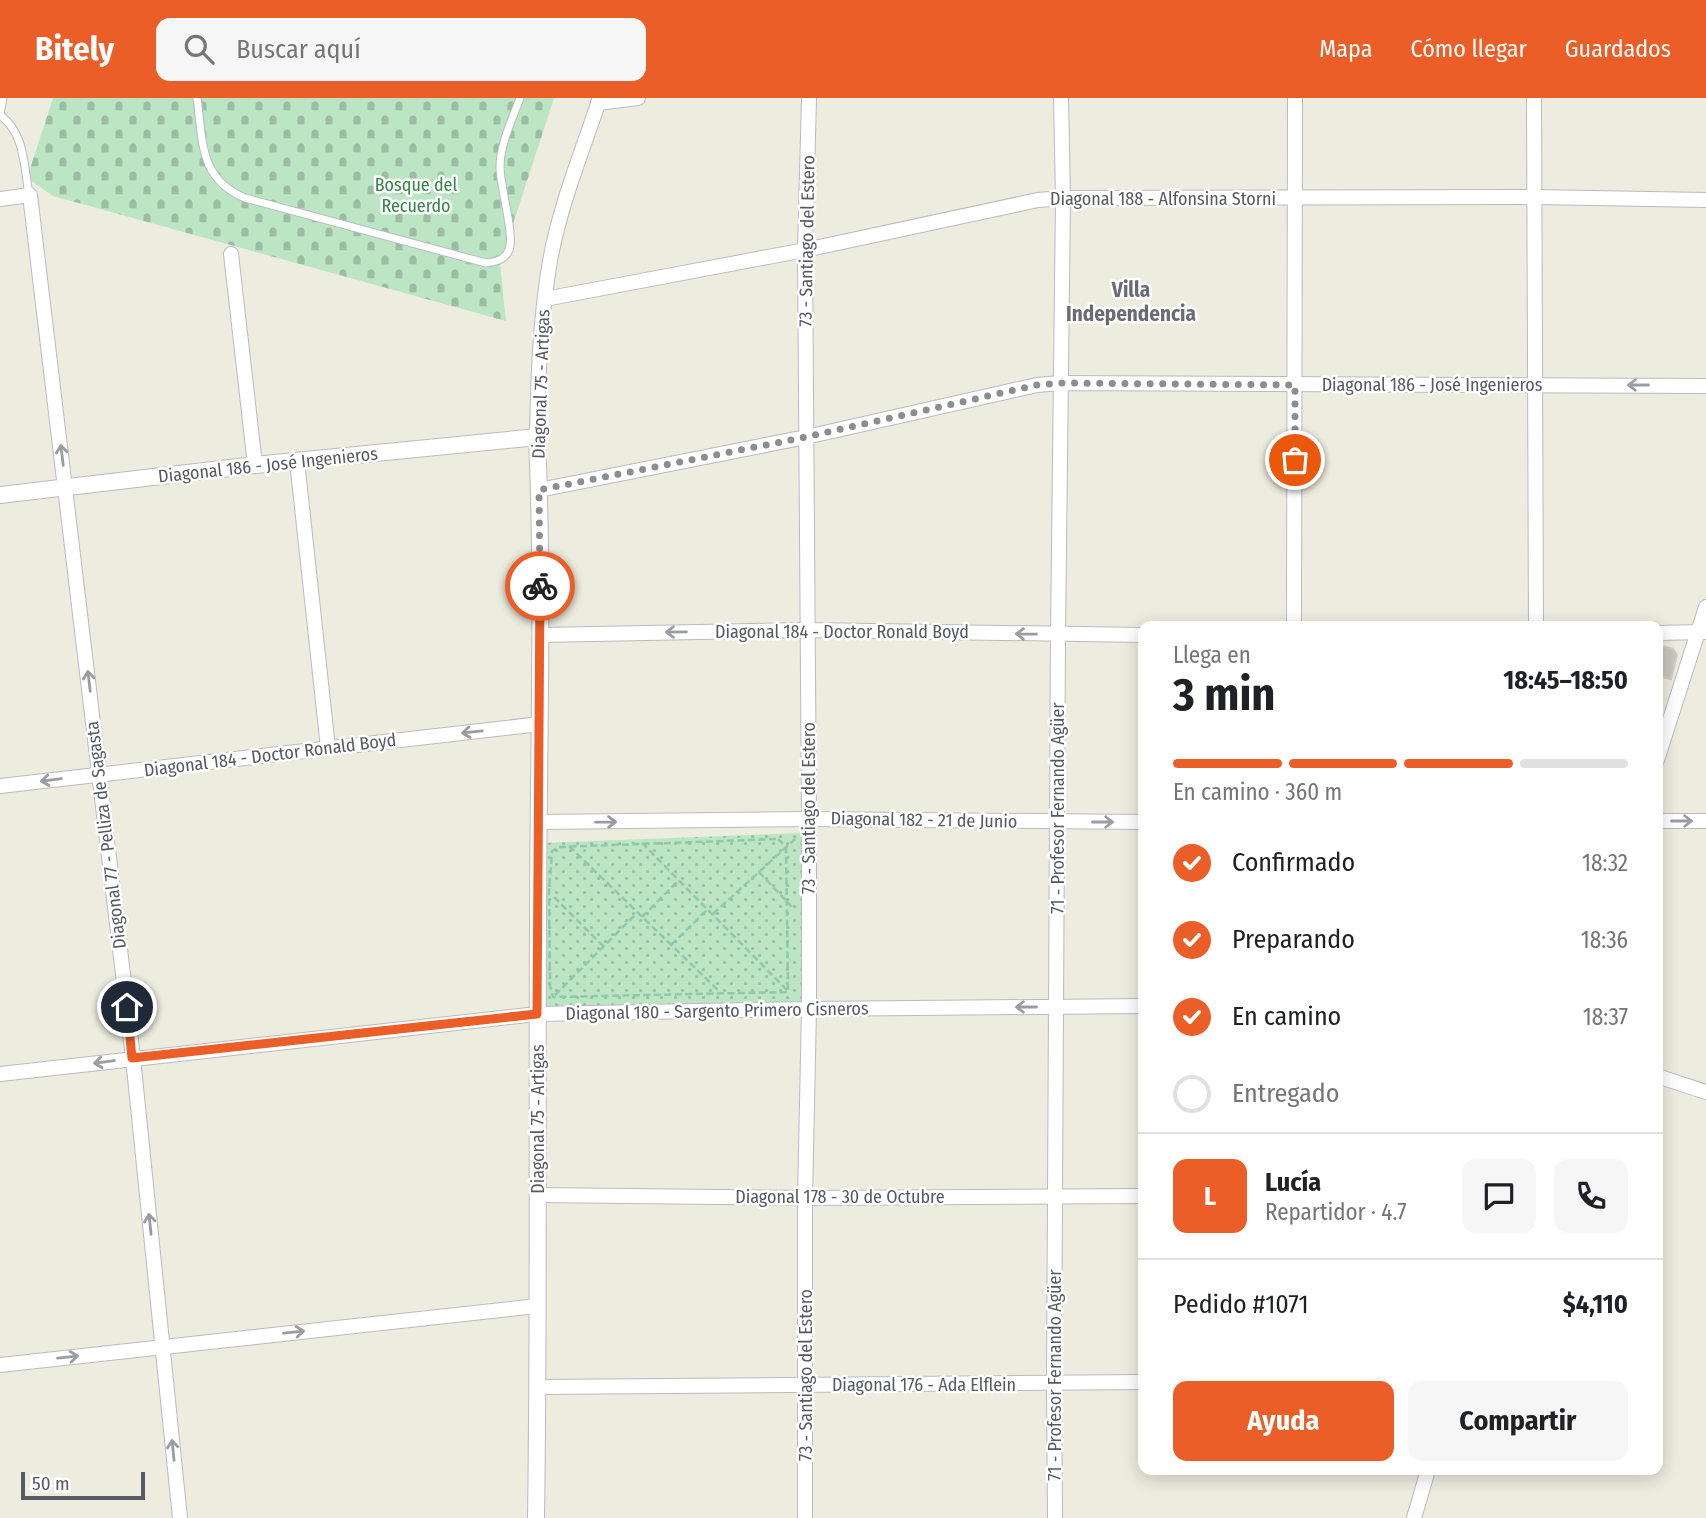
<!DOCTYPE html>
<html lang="es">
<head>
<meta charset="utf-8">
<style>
  :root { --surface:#fff; --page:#f6f6f6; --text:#202124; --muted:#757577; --line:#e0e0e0; --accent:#eb5e27 }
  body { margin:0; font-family:"Fira Sans Condensed",sans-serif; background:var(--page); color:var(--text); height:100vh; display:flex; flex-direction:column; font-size:26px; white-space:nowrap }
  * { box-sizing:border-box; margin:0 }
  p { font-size:23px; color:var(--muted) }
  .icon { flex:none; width:38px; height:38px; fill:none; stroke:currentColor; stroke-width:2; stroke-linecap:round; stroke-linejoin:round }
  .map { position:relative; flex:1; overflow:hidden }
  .drawer { position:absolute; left:1138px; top:523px; width:525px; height:854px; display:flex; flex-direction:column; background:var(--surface); border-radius:14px; box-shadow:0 4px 18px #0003 }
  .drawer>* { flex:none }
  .scale { position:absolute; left:21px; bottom:18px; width:124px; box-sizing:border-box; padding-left:7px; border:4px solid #585a61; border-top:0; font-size:19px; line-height:24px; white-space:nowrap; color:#585a61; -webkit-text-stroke:5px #fff; paint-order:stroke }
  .pin { position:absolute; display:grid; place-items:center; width:60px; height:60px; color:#fff; margin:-30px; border:4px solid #fff; border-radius:50%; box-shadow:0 2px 7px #0007 }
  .courier { position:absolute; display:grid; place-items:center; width:70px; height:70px; margin:-35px; border:5px solid #eb5e27; border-radius:50%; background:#fff; color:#222; box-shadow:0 2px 9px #0007 }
  .overview em { font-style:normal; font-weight:700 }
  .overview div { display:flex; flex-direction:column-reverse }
  .overview { display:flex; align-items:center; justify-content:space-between; height:119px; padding:0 35px }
  h1 { font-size:46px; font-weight:700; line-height:52px }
  .bar { display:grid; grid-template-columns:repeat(4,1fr); gap:10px 7px; align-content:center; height:84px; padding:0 35px }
  .bar i { height:9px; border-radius:5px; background:var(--line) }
  .bar .on { background:var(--accent) }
  .bar p { grid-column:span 4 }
  .line { display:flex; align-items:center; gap:18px; padding:0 35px; border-top:2px solid var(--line) }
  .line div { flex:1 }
  .round { display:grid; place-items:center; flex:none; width:74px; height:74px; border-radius:14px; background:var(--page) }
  ol { padding:0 35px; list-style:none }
  li { display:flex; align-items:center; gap:21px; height:77px }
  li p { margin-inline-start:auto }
  li .icon { padding:7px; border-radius:50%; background:var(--accent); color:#fff; stroke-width:4 }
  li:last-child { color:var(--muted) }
  li i { width:38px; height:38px; border:4px solid var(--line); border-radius:50% }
  .action { display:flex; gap:14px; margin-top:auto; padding:14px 35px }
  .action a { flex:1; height:80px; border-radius:14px; background:var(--accent); color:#fff; font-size:28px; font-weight:700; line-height:80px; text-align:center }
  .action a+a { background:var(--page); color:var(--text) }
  header { display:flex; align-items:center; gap:42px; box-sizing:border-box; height:98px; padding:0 35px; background:var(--accent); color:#fff }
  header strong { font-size:33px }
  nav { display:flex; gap:38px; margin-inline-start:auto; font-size:24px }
  .search { width:490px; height:63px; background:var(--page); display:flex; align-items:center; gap:18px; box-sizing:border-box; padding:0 24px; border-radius:14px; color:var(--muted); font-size:26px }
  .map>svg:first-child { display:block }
  .cemetery { fill:url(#cemetery-stones) }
  .park { fill:url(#park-dots) }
  .building { fill:#c9c8bf; stroke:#d0cfbe; stroke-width:2 }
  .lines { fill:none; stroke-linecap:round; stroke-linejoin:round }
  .service-casing { stroke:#babbc2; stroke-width:9 }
  .minor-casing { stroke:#babbc2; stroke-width:16 }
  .tertiary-casing { stroke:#babbc2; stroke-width:18 }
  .path { stroke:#94c6ac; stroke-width:2.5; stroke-dasharray:7 3.5; stroke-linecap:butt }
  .service { stroke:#fff; stroke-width:7 }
  .minor { stroke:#fff; stroke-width:14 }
  .tertiary { stroke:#fff; stroke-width:16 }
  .oneway { stroke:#9b9ca0 }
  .done { stroke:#8c8d8d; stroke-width:7; stroke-dasharray:0 12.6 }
  .route { stroke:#eb5e27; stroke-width:9 }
  .labels { text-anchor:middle; stroke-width:5; stroke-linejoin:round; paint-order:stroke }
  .park-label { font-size:18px; fill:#338548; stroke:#fff }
  .street-label { font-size:18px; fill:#585a61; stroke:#fff }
  .quarter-label { font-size:21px; font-weight:bold; fill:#696c73; stroke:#fff }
</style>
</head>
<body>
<header>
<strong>Bitely</strong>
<div class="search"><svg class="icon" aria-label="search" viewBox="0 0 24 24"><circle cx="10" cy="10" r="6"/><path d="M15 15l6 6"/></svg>Buscar aquí</div>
<nav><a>Mapa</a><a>Cómo llegar</a><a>Guardados</a></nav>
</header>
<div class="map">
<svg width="1706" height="1420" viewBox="0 0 1706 1420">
  <defs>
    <pattern id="cemetery-stones" width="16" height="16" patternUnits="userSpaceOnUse" patternTransform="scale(1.75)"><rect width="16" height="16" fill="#bbe5c3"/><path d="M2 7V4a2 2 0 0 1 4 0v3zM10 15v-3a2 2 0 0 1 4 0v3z" fill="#9bbda2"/></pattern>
    <pattern id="park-dots" width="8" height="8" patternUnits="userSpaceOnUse" patternTransform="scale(1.75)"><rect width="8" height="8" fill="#bbe5c3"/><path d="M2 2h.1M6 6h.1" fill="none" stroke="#9bbda2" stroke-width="1.8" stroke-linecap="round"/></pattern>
  </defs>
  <rect width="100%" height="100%" fill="#ececdf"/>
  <path class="cemetery" d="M 53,0 L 554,0 L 500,166 L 506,223 L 53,98 L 27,80 Z"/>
  <path class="park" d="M 804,735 L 804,904 L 543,909 L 541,745 Z"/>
  <path class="building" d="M 1660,548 L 1673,551 L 1677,557 L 1671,581 L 1657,578 Z"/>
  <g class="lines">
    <defs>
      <g id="service">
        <path d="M 197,0 C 203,43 199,81 245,100 L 486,165 C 495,164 505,162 509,152 C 515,137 500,89 500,69 C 500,46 512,22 520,0"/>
        <path d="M 0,16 L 3,0"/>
        <path d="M 0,17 C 25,35 24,68 29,97"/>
      </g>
      <g id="minor">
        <path d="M 1534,0 L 1536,528"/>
        <path d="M 598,5 L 638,0"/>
        <path d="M 0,101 L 30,97 L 133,960 L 180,1420"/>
        <path d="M 231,156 L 255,367"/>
        <path d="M 545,201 L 805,152 L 1038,102 L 1063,100 L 1535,99 L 1706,102"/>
        <path d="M 537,339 C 538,280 540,222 550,163 C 560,107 582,54 600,0"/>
        <path d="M 297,363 L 328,650"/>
        <path d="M 539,392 L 806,339 L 1037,287 L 1060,285 L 1706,288"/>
        <path d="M 1294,528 L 1295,0"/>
        <path d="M 1657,535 L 1705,534"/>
        <path d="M 541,537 L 808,532 L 1143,537"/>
        <path d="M 1657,662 L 1706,509"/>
        <path d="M 0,688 L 540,626"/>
        <path d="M 1657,723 L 1706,723"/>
        <path d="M 538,724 L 809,721 L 1143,724"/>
        <path d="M 0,976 L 537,916 L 809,911 L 1143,908"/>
        <path d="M 1657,978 L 1706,994"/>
        <path d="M 538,1097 L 805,1100 L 1143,1098"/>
        <path d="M 0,1267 L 537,1208"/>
        <path d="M 538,1289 L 1143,1284"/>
        <path d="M 805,1420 L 805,1100 L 809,911 L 809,721 L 805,152 L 809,0"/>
        <path d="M 1055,1420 L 1054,1286 L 1058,537 L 1063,100 L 1061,0"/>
        <path d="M 1414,1420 L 1428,1372"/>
      </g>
      <path id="tertiary" d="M 0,397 L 255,367 L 537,339 C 544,502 538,665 538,828 C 537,1025 539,1223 536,1420"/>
    </defs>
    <use href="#service" class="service-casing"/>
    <use href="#minor" class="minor-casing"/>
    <use href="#tertiary" class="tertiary-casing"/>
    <g class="path">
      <path d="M 778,741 L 786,749 L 788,894 L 553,899 L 550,888 L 549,794 L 552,753 L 559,749 Z"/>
      <path d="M 642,745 L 787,892"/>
      <path d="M 569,748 L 720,894"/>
      <path d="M 759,774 L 792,809"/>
      <path d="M 554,799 L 603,848"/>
      <path d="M 713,816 L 795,741"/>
      <path d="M 642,819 L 679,782"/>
      <path d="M 671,847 L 708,811"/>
      <path d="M 555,897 L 637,815"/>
    </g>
    <use href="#service" class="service"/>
    <use href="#minor" class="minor"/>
    <use href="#tertiary" class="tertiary"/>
  </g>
  <defs><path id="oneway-shaft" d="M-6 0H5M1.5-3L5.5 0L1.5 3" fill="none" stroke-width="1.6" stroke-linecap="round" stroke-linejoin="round" transform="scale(1.75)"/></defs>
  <g class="oneway">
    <use href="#oneway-shaft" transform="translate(1638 287) rotate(-180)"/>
    <use href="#oneway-shaft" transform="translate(62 357) rotate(-97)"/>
    <use href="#oneway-shaft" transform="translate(676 534) rotate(179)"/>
    <use href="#oneway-shaft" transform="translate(1026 536) rotate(-179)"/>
    <use href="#oneway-shaft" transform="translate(89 583) rotate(-97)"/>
    <use href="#oneway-shaft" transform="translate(472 634) rotate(174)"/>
    <use href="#oneway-shaft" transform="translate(51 682) rotate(173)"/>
    <use href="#oneway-shaft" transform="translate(1682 723)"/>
    <use href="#oneway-shaft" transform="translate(606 724) rotate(-1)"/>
    <use href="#oneway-shaft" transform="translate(1103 724)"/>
    <use href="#oneway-shaft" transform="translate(1026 909) rotate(180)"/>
    <use href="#oneway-shaft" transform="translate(104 964) rotate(173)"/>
    <use href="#oneway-shaft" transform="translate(150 1126) rotate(-96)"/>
    <use href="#oneway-shaft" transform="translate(294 1234) rotate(-6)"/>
    <use href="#oneway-shaft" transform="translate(68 1259) rotate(-6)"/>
    <use href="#oneway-shaft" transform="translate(173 1352) rotate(-96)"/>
  </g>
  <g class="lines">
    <path class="done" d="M 540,488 L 539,392 L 806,339 L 1037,287 L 1060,285 L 1295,287 L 1295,362"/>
    <path class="route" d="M 127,909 L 132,960 L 537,916 L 540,488"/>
  </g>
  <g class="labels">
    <g class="park-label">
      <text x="416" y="93">Bosque del<tspan x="416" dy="21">Recuerdo</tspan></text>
    </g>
    <g class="street-label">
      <text x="1163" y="107">Diagonal 188 - Alfonsina Storni</text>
      <text transform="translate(807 143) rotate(-89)" y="6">73 - Santiago del Estero</text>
      <text transform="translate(541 286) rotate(-88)" y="6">Diagonal 75 - Artigas</text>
      <text x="1432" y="293">Diagonal 186 - José Ingenieros</text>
      <text transform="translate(268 367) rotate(-6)" y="6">Diagonal 186 - José Ingenieros</text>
      <text x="842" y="540">Diagonal 184 - Doctor Ronald Boyd</text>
      <text transform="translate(270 657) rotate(-7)" y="6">Diagonal 184 - Doctor Ronald Boyd</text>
      <text transform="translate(809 710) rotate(-90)" y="6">73 - Santiago del Estero</text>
      <text transform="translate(1058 710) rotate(-90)" y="6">71 - Profesor Fernando Agüer</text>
      <text transform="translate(924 722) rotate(1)" y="6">Diagonal 182 - 21 de Junio</text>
      <text transform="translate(106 737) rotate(-97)" y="6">Diagonal 77 - Pelliza de Sagasta</text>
      <text transform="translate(717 913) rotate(-1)" y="6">Diagonal 180 - Sargento Primero Cisneros</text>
      <text transform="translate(538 1021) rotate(-90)" y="6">Diagonal 75 - Artigas</text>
      <text x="840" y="1105">Diagonal 178 - 30 de Octubre</text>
      <text transform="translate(806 1277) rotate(-90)" y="6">73 - Santiago del Estero</text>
      <text transform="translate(1055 1277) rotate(-90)" y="6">71 - Profesor Fernando Agüer</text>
      <text x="924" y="1293">Diagonal 176 - Ada Elflein</text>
    </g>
    <g class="quarter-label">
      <text x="1131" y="199">Villa<tspan x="1131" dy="24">Independencia</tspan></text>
    </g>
  </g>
</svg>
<div class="scale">50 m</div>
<div class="pin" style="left:1295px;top:362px;background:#ea580c"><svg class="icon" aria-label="bag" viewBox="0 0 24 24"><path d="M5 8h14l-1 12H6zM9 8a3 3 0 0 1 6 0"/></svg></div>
<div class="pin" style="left:127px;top:909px;background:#1f2937"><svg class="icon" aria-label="home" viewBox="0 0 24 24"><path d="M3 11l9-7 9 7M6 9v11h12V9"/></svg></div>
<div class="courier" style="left:540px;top:488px"><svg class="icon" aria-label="bike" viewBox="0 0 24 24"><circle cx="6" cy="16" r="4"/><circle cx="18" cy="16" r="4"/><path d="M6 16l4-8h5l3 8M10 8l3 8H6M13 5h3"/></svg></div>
<section class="drawer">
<div class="overview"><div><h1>3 min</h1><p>Llega en</p></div><em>18:45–18:50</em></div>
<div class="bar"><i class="on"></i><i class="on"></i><i class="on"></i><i></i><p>En camino · 360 m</p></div>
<ol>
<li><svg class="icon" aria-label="check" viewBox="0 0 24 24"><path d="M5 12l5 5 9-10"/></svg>Confirmado<p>18:32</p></li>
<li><svg class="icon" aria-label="check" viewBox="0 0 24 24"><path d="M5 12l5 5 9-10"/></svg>Preparando<p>18:36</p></li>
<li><svg class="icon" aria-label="check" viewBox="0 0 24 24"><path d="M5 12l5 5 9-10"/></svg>En camino<p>18:37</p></li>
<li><i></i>Entregado</li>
</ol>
<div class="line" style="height:126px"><b class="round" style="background:var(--accent);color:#fff">L</b><div><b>Lucía</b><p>Repartidor · 4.7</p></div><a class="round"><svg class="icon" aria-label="chat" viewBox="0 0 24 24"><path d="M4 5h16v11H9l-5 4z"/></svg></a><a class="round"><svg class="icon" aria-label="phone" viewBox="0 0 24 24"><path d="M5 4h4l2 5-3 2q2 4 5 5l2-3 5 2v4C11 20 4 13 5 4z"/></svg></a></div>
<div class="line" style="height:91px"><div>Pedido #1071</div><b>$4,110</b></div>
<div class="action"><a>Ayuda</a><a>Compartir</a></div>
</section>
</div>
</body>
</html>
